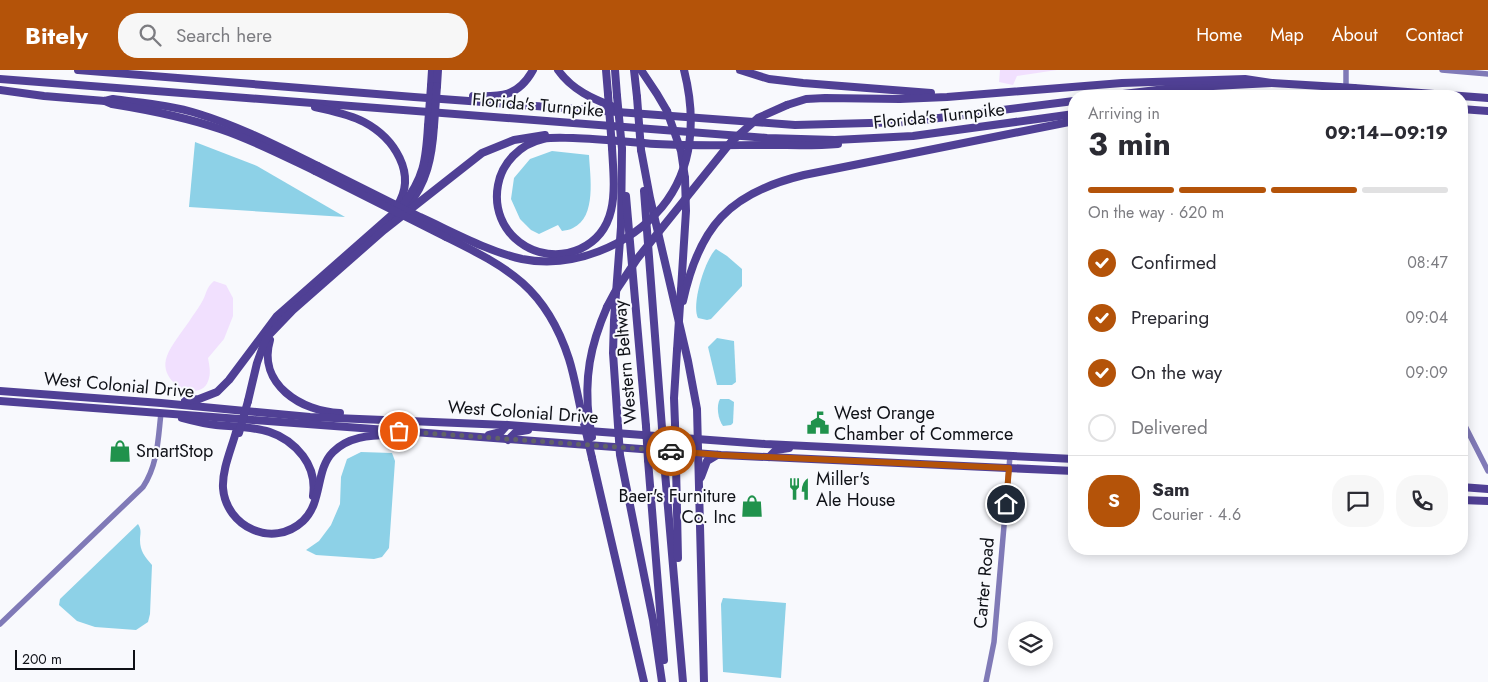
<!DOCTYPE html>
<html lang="en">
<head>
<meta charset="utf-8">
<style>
  :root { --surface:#fff; --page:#f7f7f7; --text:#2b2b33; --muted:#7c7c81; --line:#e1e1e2; --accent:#b45309 }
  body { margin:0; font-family:Jost,sans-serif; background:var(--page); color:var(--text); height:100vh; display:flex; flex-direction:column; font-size:19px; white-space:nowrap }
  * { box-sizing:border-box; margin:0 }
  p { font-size:16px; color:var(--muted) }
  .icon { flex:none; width:28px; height:28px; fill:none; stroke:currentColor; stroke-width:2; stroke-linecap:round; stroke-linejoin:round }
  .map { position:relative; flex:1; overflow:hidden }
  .drawer { position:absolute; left:1068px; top:20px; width:400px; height:465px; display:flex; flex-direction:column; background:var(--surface); border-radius:20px; box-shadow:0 2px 12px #0003 }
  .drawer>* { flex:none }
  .tools { position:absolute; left:1008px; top:551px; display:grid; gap:10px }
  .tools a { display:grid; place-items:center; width:45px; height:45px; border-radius:50%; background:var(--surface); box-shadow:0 2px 12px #0003; font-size:25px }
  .scale { position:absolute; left:15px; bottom:12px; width:120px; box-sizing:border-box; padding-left:5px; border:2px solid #0f1117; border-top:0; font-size:14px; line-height:18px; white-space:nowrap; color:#0f1117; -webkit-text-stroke:4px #f8f9fd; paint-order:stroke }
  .pin { position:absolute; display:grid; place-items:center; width:42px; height:42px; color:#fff; margin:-21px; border:2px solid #fff; border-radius:50%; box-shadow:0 1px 5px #0007 }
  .courier { position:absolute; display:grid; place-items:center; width:50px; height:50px; margin:-25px; border:4px solid #b45309; border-radius:50%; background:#fff; color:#222; box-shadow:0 1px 6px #0007 }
  .summary em { font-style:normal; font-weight:700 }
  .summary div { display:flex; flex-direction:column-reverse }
  .summary { display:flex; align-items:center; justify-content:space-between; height:85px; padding:0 20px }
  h1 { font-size:32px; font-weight:700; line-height:38px }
  .bar { display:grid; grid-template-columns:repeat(4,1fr); gap:8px 5px; align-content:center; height:60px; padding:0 20px }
  .bar i { height:6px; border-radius:4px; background:var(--line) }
  .bar .current { background:var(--accent) }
  .bar p { grid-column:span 4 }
  .line { display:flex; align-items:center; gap:12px; padding:0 20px; border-top:1px solid var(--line) }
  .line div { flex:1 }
  .round { display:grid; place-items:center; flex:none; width:52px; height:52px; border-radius:20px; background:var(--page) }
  ol { padding:0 20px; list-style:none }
  li { display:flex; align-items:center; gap:15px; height:55px }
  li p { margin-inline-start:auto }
  li .icon { padding:5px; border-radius:50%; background:var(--accent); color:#fff; stroke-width:4 }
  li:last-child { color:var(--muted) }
  li i { width:28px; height:28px; border:2px solid var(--line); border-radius:50% }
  header { display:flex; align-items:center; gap:30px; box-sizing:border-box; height:70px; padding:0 25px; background:var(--accent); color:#fff }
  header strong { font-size:24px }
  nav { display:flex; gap:28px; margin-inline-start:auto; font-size:18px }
  .search { width:350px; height:45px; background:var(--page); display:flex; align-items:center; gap:12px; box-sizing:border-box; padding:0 18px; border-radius:20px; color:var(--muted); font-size:19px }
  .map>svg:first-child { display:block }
  .green { fill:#f1e0fe }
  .water { fill:#8dd1e7 }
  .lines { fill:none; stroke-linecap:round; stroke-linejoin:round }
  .secondary { stroke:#807ab7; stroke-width:5.5 }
  .highway { stroke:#504095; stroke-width:8 }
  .highway-bridge { stroke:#504095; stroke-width:8 }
  .done { stroke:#616268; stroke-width:5; stroke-dasharray:0 9 }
  .route { stroke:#b45309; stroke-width:6 }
  .labels { text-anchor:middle; stroke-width:4; stroke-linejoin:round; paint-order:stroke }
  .street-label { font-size:18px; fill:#0f1117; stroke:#f8f9fd }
  .poi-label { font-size:18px; fill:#0f1117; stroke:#f8f9fd; text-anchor:start }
</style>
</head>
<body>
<header>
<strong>Bitely</strong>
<div class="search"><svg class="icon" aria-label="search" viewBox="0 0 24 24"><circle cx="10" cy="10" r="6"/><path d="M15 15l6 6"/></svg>Search here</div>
<nav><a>Home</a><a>Map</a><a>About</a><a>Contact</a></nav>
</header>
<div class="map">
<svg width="1488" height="612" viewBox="0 0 1488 612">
  <rect width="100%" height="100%" fill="#f8f9fd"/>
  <g class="green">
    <path d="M 1000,0 L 1057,0 L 1017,6 L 1013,15 L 999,12 Z"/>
    <path d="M 214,211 L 226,215 L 233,228 L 233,246 L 224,269 L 208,288 C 209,294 211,302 209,308 C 203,336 156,314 167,286 C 171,275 185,258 192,247 C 196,241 200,236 203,230 C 207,222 206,218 214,211 Z"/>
  </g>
  <g class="water">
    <path d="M 195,72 L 257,96 L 345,147 L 189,137 Z"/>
    <path d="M 552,81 L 589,85 C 590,106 597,147 573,158 C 570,160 565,160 562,161 L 558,155 L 539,164 L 531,160 L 520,149 L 511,129 L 514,108 L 530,89 Z"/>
    <path d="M 716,179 L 727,186 L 742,199 L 742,216 L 711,249 L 707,250 L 698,248 C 691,235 705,189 716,179 Z"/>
    <path d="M 717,268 L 734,271 L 736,312 L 732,315 L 717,315 L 708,277 Z"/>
    <path d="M 720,329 L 729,329 L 734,332 L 733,353 L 731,355 L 723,356 C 718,350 716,335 720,329 Z"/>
    <path d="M 361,382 L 392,383 L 395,391 L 389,478 L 382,487 L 374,489 L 316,485 L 306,480 L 319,471 L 331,455 L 340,434 L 341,407 L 347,389 Z"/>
    <path d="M 138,454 C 142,460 140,464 140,470 C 140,481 145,487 152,495 L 150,544 L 148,552 L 136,560 L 95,557 L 77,551 L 59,535 L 60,529 Z"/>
    <path d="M 723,528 L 786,533 L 781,608 L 723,602 L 721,534 Z"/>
  </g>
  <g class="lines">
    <g class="secondary">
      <path d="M 1346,0 L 1346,26"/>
      <path d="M 1442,0 L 1488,4"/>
      <path d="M 1461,348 L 1488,401"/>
      <path d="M 0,554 L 143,417 C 158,394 158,369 161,343"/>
      <path d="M 986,612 L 994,572 L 1010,386"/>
    </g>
    <g class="highway">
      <path d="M 78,0 L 414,27 L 795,55 L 907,52 L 1074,31"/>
      <path d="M 558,0 C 572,20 593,29 614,37"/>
      <path d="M 606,0 L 608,24"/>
      <path d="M 615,0 L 617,26"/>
      <path d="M 634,0 L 637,27"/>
      <path d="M 641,0 L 657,24 L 667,41"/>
      <path d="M 740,0 L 769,9 L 803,13 L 931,23"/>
      <path d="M 0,9 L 767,68 L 835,70 L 913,66 L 1074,44"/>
      <path d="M 431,16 L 432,0"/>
      <path d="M 437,16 L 438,0"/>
      <path d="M 1354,18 L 1488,28"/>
      <path d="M 0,20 L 44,26 L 105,31 L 113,29 C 142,33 171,35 199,44 C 241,57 279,77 318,96"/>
      <path d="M 473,26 C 501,27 518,27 533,0"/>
      <path d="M 1106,26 L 1174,18 L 1272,13 L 1339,17"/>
      <path d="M 105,31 L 112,34 C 149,40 185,47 220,59 C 253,70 284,86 315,101"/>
      <path d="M 787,35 L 806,29 L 825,28 L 900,29 L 947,27 L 1122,13 L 1245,9 L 1272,13"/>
      <path d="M 315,37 C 332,41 349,44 364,52 C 394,68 418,104 397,136"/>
      <path d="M 1461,39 L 1488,41"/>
      <path d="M 612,78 C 614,115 621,160 580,179 C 537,198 489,163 498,115 C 502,93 520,74 543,69 C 553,67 563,68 573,68 C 601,69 628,72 656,74 C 694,76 732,75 770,75 C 792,75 815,76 838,74"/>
      <path d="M 622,79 L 621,157 L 614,250 L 613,283 L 620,385 L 653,550 L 662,612"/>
      <path d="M 641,80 L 650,128 L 688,291 L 697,339 L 704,612"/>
      <path d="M 644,121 L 662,358"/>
      <path d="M 626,126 L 646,356"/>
      <path d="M 407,137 C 427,113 432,87 434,56"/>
      <path d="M 446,167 C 509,198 546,218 569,289 C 575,308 578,329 583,349"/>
      <path d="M 681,220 L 686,141 L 685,108"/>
      <path d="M 683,231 C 699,157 729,123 804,105 L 1074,51"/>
      <path d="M 270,270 C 257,314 302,342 340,343"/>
      <path d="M 0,321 L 161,333 L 310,347 L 507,355 L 765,374 L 1074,389"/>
      <path d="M 0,331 L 721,385 L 1074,401"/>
      <path d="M 185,331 L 199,329 L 217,322 L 229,310 L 277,246 L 402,136 C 424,108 426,90 428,56"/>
      <path d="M 248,331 L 257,293 L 265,271 L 269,265 L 293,240 L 384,160 L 482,83 L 514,70 L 545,65"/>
      <path d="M 182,348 C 193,351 205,354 216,355 C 251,358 280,356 303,386 C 312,398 315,412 313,426"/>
      <path d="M 589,350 C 584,308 590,276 607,237"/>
      <path d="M 675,354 L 674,328 L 677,280"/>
      <path d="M 236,362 C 231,380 222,400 223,418 C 226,457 273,479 303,451 C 323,432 315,400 333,382 C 348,367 369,365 390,365"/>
      <path d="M 489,365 L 501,362 L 507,355"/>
      <path d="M 508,370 L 516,362 L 528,360"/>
      <path d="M 769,387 L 776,380 L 789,378"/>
      <path d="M 592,388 L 644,612"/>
      <path d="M 648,390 L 664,590"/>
      <path d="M 664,391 L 683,612"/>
      <path d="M 676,395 L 678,488"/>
      <path d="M 701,407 L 707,391 L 717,385"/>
      <path d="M 1461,417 L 1488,419"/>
      <path d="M 1461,430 L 1488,431"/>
    </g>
    <g class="highway-bridge">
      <path d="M 1339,17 L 1354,18"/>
      <path d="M 608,24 L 612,78"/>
      <path d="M 617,26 L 622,79"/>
      <path d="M 637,27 L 641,80"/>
      <path d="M 667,41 L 681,81 L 685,108"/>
      <path d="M 428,56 L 431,16"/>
      <path d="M 434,56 L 437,16"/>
      <path d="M 318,96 C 352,113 386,130 420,147 C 453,162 487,181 522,189 C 573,199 629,176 662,137 C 694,98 696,47 684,0"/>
      <path d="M 315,101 L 446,167"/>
      <path d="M 607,237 L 615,222 L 637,189 L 731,72 L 758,48 L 787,35"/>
      <path d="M 677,280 L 681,220"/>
      <path d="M 583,349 L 592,388"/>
      <path d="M 589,350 L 592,367"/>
      <path d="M 675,354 L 676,395"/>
      <path d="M 646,356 L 648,390"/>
      <path d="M 662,358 L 664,391"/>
      <path d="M 239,363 L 248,331"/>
    </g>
  </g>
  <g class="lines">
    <path class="done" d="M 399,361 L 671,381"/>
    <path class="route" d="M 671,381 L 721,385 L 1009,398 L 1006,434"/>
  </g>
  <defs>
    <symbol id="civic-bare" viewBox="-9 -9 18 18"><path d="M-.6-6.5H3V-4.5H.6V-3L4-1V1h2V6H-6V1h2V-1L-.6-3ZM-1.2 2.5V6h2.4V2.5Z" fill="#20924c" stroke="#f8f9fd" stroke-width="2.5" paint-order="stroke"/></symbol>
    <symbol id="shop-bare" viewBox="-9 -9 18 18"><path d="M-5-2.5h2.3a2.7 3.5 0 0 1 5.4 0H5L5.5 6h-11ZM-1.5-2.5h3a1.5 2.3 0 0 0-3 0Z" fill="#20924c" stroke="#f8f9fd" stroke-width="2.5" paint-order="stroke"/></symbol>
    <symbol id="restaurant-bare" viewBox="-9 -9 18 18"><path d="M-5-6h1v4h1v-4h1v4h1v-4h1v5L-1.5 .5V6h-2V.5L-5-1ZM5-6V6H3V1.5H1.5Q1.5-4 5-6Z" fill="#20924c" stroke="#f8f9fd" stroke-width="2.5" paint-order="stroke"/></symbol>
  </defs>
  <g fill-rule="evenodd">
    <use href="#civic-bare" x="802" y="337" width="32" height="32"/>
    <use href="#shop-bare" x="104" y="365" width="32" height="32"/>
    <use href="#restaurant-bare" x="783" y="403" width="32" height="32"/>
    <use href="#shop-bare" x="736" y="420" width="32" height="32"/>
  </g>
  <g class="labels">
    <g class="street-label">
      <text transform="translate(538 35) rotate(5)" y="6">Florida's Turnpike</text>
      <text transform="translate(939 46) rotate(-6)" y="6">Florida's Turnpike</text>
      <text transform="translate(625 292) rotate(-95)" y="6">Western Beltway</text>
      <text transform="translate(119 315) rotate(5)" y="6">West Colonial Drive</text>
      <text transform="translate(523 342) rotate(4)" y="6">West Colonial Drive</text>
      <text transform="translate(984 513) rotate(-85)" y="6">Carter Road</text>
    </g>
    <g class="poi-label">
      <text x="834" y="349">West Orange<tspan x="834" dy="21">Chamber of Commerce</tspan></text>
      <text x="136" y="387">SmartStop</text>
      <text x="816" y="415">Miller's<tspan x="816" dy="21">Ale House</tspan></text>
      <text x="736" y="432" text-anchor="end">Baer's Furniture<tspan x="736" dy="21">Co. Inc</tspan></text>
    </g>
  </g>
</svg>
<div class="tools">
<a><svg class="icon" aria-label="layers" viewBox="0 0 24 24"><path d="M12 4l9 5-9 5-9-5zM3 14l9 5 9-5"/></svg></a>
</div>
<div class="scale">200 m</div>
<div class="pin" style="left:399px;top:361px;background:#ea580c"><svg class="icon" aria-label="bag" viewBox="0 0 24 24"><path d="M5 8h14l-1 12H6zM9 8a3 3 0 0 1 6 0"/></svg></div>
<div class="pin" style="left:1006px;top:434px;background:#1f2937"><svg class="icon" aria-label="home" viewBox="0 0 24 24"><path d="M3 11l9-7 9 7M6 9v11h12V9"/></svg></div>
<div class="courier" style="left:671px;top:381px"><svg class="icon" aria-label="car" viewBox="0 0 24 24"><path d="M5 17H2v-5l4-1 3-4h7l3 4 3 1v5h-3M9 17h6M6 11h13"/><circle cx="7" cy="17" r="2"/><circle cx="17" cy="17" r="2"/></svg></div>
<section class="drawer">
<div class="summary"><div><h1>3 min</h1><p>Arriving in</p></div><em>09:14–09:19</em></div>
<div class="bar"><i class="current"></i><i class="current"></i><i class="current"></i><i></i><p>On the way · 620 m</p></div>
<ol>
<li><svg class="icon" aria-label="check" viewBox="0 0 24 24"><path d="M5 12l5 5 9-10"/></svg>Confirmed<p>08:47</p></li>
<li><svg class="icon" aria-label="check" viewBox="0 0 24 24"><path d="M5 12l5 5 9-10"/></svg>Preparing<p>09:04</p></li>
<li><svg class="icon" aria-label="check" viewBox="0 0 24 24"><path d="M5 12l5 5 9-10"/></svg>On the way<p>09:09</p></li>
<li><i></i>Delivered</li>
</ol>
<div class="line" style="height:90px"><b class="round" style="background:var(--accent);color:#fff">S</b><div><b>Sam</b><p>Courier · 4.6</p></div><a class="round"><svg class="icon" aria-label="chat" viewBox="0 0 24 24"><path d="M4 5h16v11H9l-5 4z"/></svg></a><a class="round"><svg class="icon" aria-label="phone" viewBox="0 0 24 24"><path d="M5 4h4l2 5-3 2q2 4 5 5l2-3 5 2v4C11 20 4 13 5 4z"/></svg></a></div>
</section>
</div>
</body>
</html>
